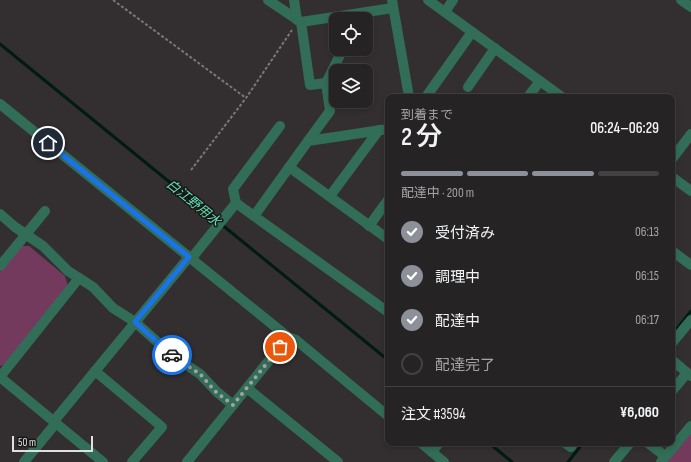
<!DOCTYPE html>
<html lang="ja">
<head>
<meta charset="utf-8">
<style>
  :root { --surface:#262325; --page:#2e2b2d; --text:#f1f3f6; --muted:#a4a4a7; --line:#424042; --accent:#8c9099 }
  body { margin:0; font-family:"Sofia Sans Condensed","Noto Sans JP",sans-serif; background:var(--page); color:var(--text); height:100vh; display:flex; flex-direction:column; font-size:15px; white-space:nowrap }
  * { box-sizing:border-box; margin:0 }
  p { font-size:13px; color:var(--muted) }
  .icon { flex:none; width:22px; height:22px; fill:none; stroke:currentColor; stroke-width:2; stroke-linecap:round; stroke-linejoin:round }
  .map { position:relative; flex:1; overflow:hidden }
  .side { position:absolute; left:385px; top:94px; width:290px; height:352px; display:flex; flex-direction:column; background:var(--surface); border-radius:8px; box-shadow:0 2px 6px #0003,0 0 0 1px var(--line) }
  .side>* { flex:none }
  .tools { position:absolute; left:329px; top:12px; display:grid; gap:8px }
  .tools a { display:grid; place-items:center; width:44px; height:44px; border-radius:8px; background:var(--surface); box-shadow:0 2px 6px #0003,0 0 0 1px var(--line); font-size:20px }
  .scale { position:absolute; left:12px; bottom:10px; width:81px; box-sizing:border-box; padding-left:4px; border:2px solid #e1dee0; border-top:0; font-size:11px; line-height:14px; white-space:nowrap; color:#e1dee0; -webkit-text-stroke:3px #191718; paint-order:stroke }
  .pin { position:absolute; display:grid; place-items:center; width:34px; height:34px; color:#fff; margin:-17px; border:2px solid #fff; border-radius:50%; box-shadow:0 1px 4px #0007 }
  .courier { position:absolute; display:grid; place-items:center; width:40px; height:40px; margin:-20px; border:3px solid #1a73e8; border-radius:50%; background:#fff; color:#222; box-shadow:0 1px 5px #0007 }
  .summary em { font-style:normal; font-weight:600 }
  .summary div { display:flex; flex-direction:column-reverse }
  .summary { display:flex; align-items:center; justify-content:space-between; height:68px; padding:0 16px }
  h1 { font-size:26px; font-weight:600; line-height:30px }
  .bar { display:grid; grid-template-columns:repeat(4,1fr); gap:6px 4px; align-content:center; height:48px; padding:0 16px }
  .bar i { height:5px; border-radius:3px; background:var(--line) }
  .bar .selected { background:var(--accent) }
  .bar p { grid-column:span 4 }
  .line { display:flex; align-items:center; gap:10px; padding:0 16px; border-top:1px solid var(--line) }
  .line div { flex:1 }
  ol { padding:0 16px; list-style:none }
  li { display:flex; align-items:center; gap:12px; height:44px }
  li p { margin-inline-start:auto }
  li .icon { padding:4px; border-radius:50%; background:var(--accent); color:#fff; stroke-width:4 }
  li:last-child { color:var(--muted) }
  li i { width:22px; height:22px; border:2px solid var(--line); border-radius:50% }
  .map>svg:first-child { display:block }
  .green { fill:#733a5e }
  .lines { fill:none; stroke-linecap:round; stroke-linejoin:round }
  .stream { stroke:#001b11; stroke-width:3 }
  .path { stroke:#7c787a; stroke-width:2; stroke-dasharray:3 2; stroke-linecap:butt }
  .minor { stroke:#326d57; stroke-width:10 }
  .tertiary { stroke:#326d57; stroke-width:10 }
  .done { stroke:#a4a1a3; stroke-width:4; stroke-dasharray:0 7.2 }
  .route { stroke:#1a73e8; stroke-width:5 }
  .labels { text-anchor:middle; stroke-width:3; stroke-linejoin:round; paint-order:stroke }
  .water-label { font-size:13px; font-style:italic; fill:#63e2b3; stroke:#191718 }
</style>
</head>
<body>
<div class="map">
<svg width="691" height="462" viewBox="0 0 691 462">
  <rect width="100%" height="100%" fill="#332f31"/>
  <g class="green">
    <path d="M 21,246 L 29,246 L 65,276 L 68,286 L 4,365 L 0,366 L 0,272 Z"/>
    <path d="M 691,433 L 691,462 L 667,462 Z"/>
  </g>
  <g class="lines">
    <g class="stream">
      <path d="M 0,44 L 388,360"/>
      <path d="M 672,335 L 691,311"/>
      <path d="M 489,443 L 512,462"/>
      <path d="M 568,462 L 583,443"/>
    </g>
    <g class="path">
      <path d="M 113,0 L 246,98"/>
      <path d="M 191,170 L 246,98 L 292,30"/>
    </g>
    <g class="minor">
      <path d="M 268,0 L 301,22 L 393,8"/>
      <path d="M 294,0 L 297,20"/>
      <path d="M 392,0 L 409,97"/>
      <path d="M 428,0 L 562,97"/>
      <path d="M 681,0 L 691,7"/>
      <path d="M 445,12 L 453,0"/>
      <path d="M 301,22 L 310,85 L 326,83"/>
      <path d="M 468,87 L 495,48"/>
      <path d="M 426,97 L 472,32"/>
      <path d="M 528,97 L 540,81"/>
      <path d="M 388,129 L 308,141 L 254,216 L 388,312"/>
      <path d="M 308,141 L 330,111 L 326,83 L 343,49"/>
      <path d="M 672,159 L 691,134"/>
      <path d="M 289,167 L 388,239"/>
      <path d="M 672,177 L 691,191"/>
      <path d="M 330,196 L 379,130"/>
      <path d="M 236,203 L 233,189 L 280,126"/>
      <path d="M 0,214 L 15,227 L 43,246 L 68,271 L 93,287 L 113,308 L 135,322 L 173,356 L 200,374 L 217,392 L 233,405"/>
      <path d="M 369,226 L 388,200"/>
      <path d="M 672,251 L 691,265"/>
      <path d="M 191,259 L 236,203 L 254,216"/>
      <path d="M 0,266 L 45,211"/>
      <path d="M 672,343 L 691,320"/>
      <path d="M 672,360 L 691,376"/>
      <path d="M 95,371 L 162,427 L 132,462"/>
      <path d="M 0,377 L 103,462"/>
      <path d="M 0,377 L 79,278"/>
      <path d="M 247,388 L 338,462"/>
      <path d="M 672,391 L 687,373"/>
      <path d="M 54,421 L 189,257"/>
      <path d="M 421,443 L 444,462"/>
      <path d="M 565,443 L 571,447 L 574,443"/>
      <path d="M 648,443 L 665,456"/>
      <path d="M 432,452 L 439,443"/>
      <path d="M 24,462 L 56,423"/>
      <path d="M 187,462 L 288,337 L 296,340 L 388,416"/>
      <path d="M 614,462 L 630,443"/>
      <path d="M 661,462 L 691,426"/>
    </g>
    <path class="tertiary" d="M 0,104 L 288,337"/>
  </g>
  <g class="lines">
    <path class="done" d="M 172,355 L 200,374 L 216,392 L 233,405 L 280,347"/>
    <path class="route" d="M 48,143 L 189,257 L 135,322 L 172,355"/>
  </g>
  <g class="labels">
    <g class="water-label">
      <text transform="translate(194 202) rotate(39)" y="5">白江野用水</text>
    </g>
  </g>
</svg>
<div class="tools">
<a><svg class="icon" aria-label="locate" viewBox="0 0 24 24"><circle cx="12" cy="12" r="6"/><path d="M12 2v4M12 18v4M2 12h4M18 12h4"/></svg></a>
<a><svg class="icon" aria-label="layers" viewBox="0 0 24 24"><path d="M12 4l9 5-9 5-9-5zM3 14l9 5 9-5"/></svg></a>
</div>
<div class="scale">50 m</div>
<div class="pin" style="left:280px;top:347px;background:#ea580c"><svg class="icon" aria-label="bag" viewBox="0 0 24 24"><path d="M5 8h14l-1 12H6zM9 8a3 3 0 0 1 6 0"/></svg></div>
<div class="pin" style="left:48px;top:143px;background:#1f2937"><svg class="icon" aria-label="home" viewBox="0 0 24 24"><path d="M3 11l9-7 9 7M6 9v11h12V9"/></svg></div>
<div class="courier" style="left:172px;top:355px"><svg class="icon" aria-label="car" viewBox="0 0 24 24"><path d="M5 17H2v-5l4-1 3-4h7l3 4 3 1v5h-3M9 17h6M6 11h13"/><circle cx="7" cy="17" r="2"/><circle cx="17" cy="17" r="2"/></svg></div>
<section class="side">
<div class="summary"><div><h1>2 分</h1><p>到着まで</p></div><em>06:24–06:29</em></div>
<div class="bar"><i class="selected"></i><i class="selected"></i><i class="selected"></i><i></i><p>配達中 · 200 m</p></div>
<ol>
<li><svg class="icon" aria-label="check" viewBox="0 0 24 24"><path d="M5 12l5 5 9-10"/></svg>受付済み<p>06:13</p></li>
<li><svg class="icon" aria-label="check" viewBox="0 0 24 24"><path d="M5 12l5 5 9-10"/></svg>調理中<p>06:15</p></li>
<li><svg class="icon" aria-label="check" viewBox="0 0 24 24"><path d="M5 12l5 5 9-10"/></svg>配達中<p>06:17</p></li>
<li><i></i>配達完了</li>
</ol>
<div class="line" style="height:52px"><div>注文 #3594</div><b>¥6,060</b></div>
</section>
</div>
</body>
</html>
